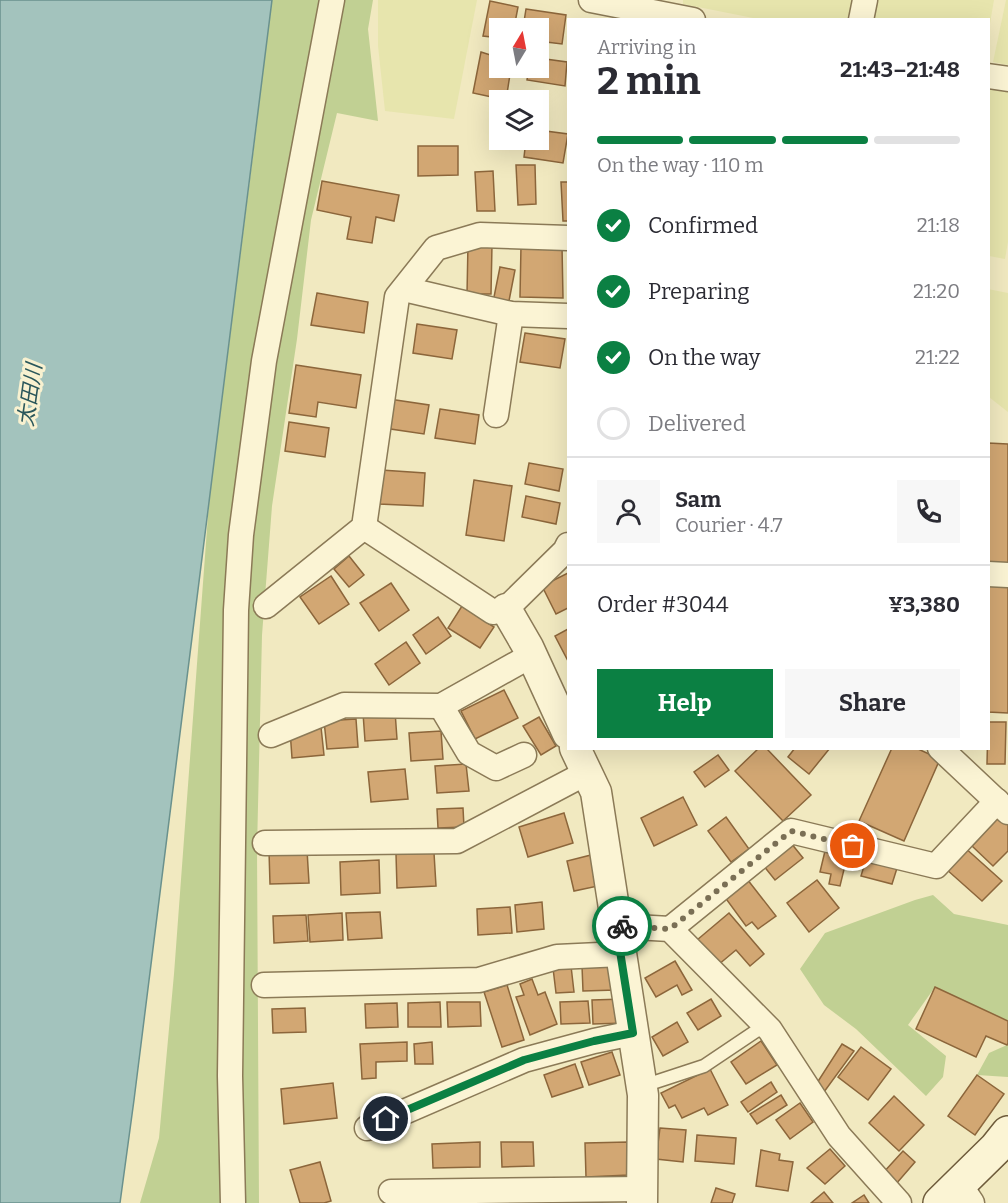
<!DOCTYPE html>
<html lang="en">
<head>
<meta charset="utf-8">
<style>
  :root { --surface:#fff; --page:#f7f7f7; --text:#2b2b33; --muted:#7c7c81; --line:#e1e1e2; --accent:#0b8043 }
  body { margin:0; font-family:Bitter,"Noto Sans JP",serif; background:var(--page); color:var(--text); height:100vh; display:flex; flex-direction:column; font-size:22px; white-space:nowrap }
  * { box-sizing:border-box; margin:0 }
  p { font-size:20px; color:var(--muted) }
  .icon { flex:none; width:33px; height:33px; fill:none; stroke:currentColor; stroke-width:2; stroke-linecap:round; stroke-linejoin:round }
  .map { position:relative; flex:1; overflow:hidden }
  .side { position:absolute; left:567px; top:18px; width:423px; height:732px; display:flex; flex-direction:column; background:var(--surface); border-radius:0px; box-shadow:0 6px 24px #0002 }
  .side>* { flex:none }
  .needle { width:39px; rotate:10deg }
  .controls { position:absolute; left:489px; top:18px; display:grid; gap:12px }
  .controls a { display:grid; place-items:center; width:60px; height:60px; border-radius:0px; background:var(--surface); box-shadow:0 6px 24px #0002; font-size:30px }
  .pin { position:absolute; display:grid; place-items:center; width:51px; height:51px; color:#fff; margin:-26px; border:3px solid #fff; border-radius:50%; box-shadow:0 2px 6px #0007 }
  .courier { position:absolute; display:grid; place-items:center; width:60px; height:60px; margin:-30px; border:4px solid #0b8043; border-radius:50%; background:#fff; color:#222; box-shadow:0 2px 8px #0007 }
  .overview em { font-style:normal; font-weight:700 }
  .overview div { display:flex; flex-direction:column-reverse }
  .overview { display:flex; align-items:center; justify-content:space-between; height:102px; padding:0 30px }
  h1 { font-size:39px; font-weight:700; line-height:45px }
  .bar { display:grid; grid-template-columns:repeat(4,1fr); gap:9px 6px; align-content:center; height:72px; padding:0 30px }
  .bar i { height:8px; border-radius:4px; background:var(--line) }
  .bar .selected { background:var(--accent) }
  .bar p { grid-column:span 4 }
  .line { display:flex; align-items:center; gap:15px; padding:0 30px; border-top:2px solid var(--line) }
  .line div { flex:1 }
  .round { display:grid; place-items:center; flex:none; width:63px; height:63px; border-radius:0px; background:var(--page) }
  ol { padding:0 30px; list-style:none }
  li { display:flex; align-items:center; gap:18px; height:66px }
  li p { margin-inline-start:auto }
  li .icon { padding:6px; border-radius:50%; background:var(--accent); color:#fff; stroke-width:4 }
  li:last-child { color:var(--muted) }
  li i { width:33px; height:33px; border:3px solid var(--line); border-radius:50% }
  .button { display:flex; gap:12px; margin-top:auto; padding:12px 30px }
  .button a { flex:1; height:69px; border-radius:0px; background:var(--accent); color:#fff; font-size:24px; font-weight:700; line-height:69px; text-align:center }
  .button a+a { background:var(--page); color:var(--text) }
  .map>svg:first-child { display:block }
  .farmland { fill:#e7e5ad }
  .green { fill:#c1d093 }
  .water { fill:#a3c3bd; stroke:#6a918d; stroke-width:1.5 }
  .building { fill:#d2a773; stroke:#8c663b; stroke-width:1.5 }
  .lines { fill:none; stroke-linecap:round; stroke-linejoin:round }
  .service-casing { stroke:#8b7a57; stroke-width:15 }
  .minor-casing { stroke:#8b7a57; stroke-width:27 }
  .tertiary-casing { stroke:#8b7a57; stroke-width:33 }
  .secondary-casing { stroke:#6d5a3a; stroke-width:36 }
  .service { stroke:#fbf4d4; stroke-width:12 }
  .minor { stroke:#fbf4d4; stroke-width:24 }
  .tertiary { stroke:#fbf4d4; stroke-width:30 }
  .secondary { stroke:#fbf4d4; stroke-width:33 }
  .done { stroke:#7a6f55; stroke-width:6; stroke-dasharray:0 10.8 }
  .route { stroke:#0b8043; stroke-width:8 }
  .labels { text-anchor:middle; stroke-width:6; stroke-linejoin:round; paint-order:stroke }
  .water-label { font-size:21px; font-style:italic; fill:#2a575b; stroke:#f8f1d0 }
</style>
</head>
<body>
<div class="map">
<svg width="1008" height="1203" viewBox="0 0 1008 1203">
  <rect width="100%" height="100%" fill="#f1e9c0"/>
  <g class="farmland">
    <path d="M 378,0 L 477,0 L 454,119 L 385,111 L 378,46 Z"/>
    <path d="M 683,0 L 994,0 L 989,29 L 988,20 L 758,19 L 683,4 Z"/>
    <path d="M 1006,0 L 1008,0 L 1008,65 L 993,62 Z"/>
    <path d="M 988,76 L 1008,79 L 1008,242 L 1005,259 L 989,256 Z"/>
    <path d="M 988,289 L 1008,293 L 1008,412 L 989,397 Z"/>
  </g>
  <g class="green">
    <path d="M 268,0 L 373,0 L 368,29 L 378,121 L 337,113 L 311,220 L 297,339 L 272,506 L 262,635 L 257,849 L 259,1203 L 140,1203 L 159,1138 L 174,974 L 209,502 L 257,123 Z"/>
    <path d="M 933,895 L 954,914 L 1008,925 L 1008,1021 L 935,987 L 908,1025 L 946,1056 L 943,1077 L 926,1096 L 856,1029 L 824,1005 L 800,969 L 825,933 L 915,900 Z"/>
    <path d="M 1008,1043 L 1008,1077 L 977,1075 L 989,1053 L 1007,1045 Z"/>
  </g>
  <path class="water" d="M 0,0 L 272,0 L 134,1100 L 120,1203 L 0,1203 Z"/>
  <g class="building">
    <path d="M 490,1 L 518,7 L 514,28 L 500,28 L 500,38 L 483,36 Z"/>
    <path d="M 526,9 L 566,15 L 562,44 L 538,41 L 538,28 L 523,28 Z"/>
    <path d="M 481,52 L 500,58 L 500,68 L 511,68 L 506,100 L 473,93 Z"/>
    <path d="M 538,58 L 567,62 L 565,86 L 527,80 L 529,68 L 538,68 Z"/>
    <path d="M 538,130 L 568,134 L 563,163 L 524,157 L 526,140 L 538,140 Z"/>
    <path d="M 418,146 L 458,146 L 458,175 L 418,176 Z"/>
    <path d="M 516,165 L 535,165 L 536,204 L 518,205 Z"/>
    <path d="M 493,171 L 495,211 L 477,211 L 475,172 Z"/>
    <path d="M 322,181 L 399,195 L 394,221 L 376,217 L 372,243 L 347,239 L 351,217 L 317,210 Z"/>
    <path d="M 561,182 L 568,182 L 568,221 L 563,221 Z"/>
    <path d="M 468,244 L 492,245 L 491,294 L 467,294 Z"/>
    <path d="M 521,246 L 562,246 L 563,298 L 520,297 Z"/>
    <path d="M 500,267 L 515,270 L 508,306 L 493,302 Z"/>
    <path d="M 317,293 L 368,302 L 364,333 L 311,325 Z"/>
    <path d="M 417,324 L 457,330 L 452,359 L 413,353 Z"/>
    <path d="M 525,333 L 565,339 L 560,368 L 520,362 Z"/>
    <path d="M 296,365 L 361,375 L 356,408 L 318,402 L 316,417 L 289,413 Z"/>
    <path d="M 389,399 L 429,405 L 424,434 L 384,428 Z"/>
    <path d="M 440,409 L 479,415 L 475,444 L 435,438 Z"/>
    <path d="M 289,422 L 329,428 L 325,457 L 285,451 Z"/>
    <path d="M 988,443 L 1008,444 L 1008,566 L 988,565 Z"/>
    <path d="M 529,463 L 563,469 L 559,491 L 525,484 Z"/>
    <path d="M 381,470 L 425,473 L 423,506 L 379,504 Z"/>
    <path d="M 474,480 L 512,486 L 504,541 L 466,535 Z"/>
    <path d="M 526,496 L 560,503 L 556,524 L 522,517 Z"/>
    <path d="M 349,556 L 364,575 L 349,587 L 334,569 Z"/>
    <path d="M 568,573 L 568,608 L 556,614 L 542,586 Z"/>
    <path d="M 331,576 L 349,604 L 319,624 L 300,597 Z"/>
    <path d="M 391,583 L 409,610 L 379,631 L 360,603 Z"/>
    <path d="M 988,585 L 1008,586 L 1008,713 L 988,712 Z"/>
    <path d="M 462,606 L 494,627 L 480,648 L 448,628 Z"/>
    <path d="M 438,617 L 451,636 L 426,654 L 413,635 Z"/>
    <path d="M 568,629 L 568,661 L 555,636 Z"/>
    <path d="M 406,642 L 420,663 L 389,685 L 375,664 Z"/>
    <path d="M 504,690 L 518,718 L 475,739 L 461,711 Z"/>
    <path d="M 395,711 L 397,739 L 365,741 L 363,713 Z"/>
    <path d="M 539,717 L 556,746 L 541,755 L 523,726 Z"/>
    <path d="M 356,719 L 358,747 L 327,749 L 324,721 Z"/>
    <path d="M 988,722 L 1006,722 L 1005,764 L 987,764 Z"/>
    <path d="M 321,727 L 324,755 L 292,758 L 290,730 Z"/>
    <path d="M 441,731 L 443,759 L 411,761 L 409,733 Z"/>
    <path d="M 759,748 L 766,748 L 811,795 L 783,821 L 735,771 Z"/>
    <path d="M 795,748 L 830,748 L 809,774 L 788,757 Z"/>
    <path d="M 892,748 L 916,748 L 940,759 L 904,841 L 859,821 Z"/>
    <path d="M 718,755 L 729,770 L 705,787 L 694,772 Z"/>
    <path d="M 466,764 L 469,791 L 437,793 L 435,766 Z"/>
    <path d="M 405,769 L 408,799 L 371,802 L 368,772 Z"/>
    <path d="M 683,797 L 697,825 L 654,846 L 641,818 Z"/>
    <path d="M 463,808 L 464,827 L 438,828 L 437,809 Z"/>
    <path d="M 564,813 L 573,843 L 528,857 L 519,827 Z"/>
    <path d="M 726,817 L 749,849 L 731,862 L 708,831 Z"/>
    <path d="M 999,817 L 1008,825 L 1008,851 L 993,866 L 972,846 Z"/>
    <path d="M 791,843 L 803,858 L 775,880 L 763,865 Z"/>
    <path d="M 963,846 L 1002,881 L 982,901 L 946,869 Z"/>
    <path d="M 307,850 L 309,883 L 270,884 L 269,851 Z"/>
    <path d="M 825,851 L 847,857 L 840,886 L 829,884 L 831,874 L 820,872 Z"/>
    <path d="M 434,853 L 436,886 L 397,888 L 396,854 Z"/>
    <path d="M 591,855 L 598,886 L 574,891 L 567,861 Z"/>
    <path d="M 867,856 L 898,865 L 892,884 L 861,876 Z"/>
    <path d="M 379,860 L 380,893 L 341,895 L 340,862 Z"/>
    <path d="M 747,879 L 776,916 L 758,929 L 752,922 L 746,926 L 724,896 Z"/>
    <path d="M 817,880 L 839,908 L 809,932 L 787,903 Z"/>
    <path d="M 542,902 L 544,929 L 517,932 L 515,905 Z"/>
    <path d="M 510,907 L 512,933 L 478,935 L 477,909 Z"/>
    <path d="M 380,912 L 382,938 L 348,940 L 346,913 Z"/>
    <path d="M 342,913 L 343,940 L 310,942 L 308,915 Z"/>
    <path d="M 729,913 L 764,954 L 750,966 L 736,950 L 718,965 L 697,940 Z"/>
    <path d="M 306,915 L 308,941 L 274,943 L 273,916 Z"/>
    <path d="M 675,961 L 692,990 L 682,995 L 677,985 L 656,997 L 645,978 Z"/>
    <path d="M 571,966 L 574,992 L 556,993 L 553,968 Z"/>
    <path d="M 582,966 L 615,966 L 616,990 L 583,991 Z"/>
    <path d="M 532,979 L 538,995 L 545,992 L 557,1024 L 530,1035 L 516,997 L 524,995 L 520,984 Z"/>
    <path d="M 507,985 L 524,1040 L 502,1047 L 484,992 Z"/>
    <path d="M 935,987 L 1008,1021 L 1008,1043 L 1007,1045 L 986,1036 L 976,1057 L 916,1029 Z"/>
    <path d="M 624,999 L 625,1023 L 593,1024 L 592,1000 Z"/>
    <path d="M 711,999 L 721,1016 L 698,1030 L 687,1013 Z"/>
    <path d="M 588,1001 L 590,1023 L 561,1024 L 560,1002 Z"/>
    <path d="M 440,1002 L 441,1027 L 408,1027 L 408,1003 Z"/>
    <path d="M 447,1002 L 480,1002 L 481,1026 L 448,1027 Z"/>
    <path d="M 397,1003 L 398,1027 L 366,1028 L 365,1004 Z"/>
    <path d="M 305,1008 L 306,1032 L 273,1033 L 272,1009 Z"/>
    <path d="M 677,1022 L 688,1042 L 663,1056 L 652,1037 Z"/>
    <path d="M 761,1041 L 777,1065 L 746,1084 L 731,1062 Z"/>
    <path d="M 407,1042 L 407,1061 L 376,1062 L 376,1078 L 362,1079 L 360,1044 Z"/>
    <path d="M 432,1042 L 433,1064 L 415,1064 L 414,1044 Z"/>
    <path d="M 842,1044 L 854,1051 L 824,1092 L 815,1086 Z"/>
    <path d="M 861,1047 L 891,1069 L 868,1100 L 838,1077 Z"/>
    <path d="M 612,1052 L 620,1075 L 589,1085 L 581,1062 Z"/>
    <path d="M 575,1064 L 583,1087 L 552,1097 L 544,1075 Z"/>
    <path d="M 710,1069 L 728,1105 L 708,1115 L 704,1108 L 682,1118 L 675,1105 L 669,1108 L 661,1093 Z"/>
    <path d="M 977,1075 L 1004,1094 L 975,1135 L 948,1116 Z"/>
    <path d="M 771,1082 L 777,1092 L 748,1112 L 741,1102 Z"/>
    <path d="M 333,1083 L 337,1118 L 284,1124 L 281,1089 Z"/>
    <path d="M 781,1095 L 787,1105 L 757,1124 L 750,1114 Z"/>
    <path d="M 894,1096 L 924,1125 L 899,1151 L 869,1123 Z"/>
    <path d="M 800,1103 L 813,1122 L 790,1139 L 776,1120 Z"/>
    <path d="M 660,1128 L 686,1130 L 683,1162 L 656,1159 Z"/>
    <path d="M 697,1135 L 736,1138 L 734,1164 L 695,1161 Z"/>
    <path d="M 480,1142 L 480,1167 L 433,1168 L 432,1144 Z"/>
    <path d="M 501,1142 L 533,1142 L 534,1166 L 502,1167 Z"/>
    <path d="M 628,1142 L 629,1175 L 586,1177 L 585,1143 Z"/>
    <path d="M 830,1149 L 845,1166 L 825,1184 L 807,1168 Z"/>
    <path d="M 761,1150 L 780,1154 L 779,1160 L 793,1162 L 788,1191 L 756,1186 Z"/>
    <path d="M 903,1151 L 915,1162 L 896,1184 L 883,1173 Z"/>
    <path d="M 320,1162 L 331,1201 L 324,1203 L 300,1203 L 290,1170 Z"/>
    <path d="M 716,1188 L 735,1194 L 732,1203 L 711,1203 Z"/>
    <path d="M 824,1192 L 833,1203 L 811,1203 Z"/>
    <path d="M 864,1195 L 869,1203 L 852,1203 Z"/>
  </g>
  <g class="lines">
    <defs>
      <path id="service" d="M 643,1086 L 704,1066 L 765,1025"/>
      <g id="minor">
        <path d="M 591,0 L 693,20"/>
        <path d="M 861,20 L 865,0"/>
        <path d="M 988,76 L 1008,79"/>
        <path d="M 404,289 L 511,314 L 568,316"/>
        <path d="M 496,415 L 511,314"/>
        <path d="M 364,527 L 493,612 L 506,609 L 565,551 L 568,545"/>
        <path d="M 988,574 L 1008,575"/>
        <path d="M 266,606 L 364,527 L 397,297 L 436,248 L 480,235 L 568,238"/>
        <path d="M 441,706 L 469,753 L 496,768 L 524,755"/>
        <path d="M 271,735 L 344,705 L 441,706 L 532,655"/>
        <path d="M 940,748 L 1008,812"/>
        <path d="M 265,843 L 457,841 L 586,773"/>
        <path d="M 617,926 L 670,929 L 770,1030 L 839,1136 L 899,1203"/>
        <path d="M 670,929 L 791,831 L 936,866 L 997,801"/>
        <path d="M 264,985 L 479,980 L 557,957 L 621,954"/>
        <path d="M 367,1128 L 524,1060 L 594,1041 L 633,1033"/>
        <path d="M 960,1185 L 972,1203"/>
        <path d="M 391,1192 L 642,1189"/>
        <path d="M 233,1203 L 230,1076 L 236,610 L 241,535 L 264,361 L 332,0"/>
      </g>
      <g id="tertiary">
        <path d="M 506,609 L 528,647 L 568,734"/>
        <path d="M 575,748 L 596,792 L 643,1095 L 642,1203"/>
      </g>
      <path id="secondary" d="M 940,1203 L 996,1148 L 1008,1133"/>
    </defs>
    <use href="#service" class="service-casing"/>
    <use href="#minor" class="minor-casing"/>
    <use href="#tertiary" class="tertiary-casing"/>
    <use href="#secondary" class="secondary-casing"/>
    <use href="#service" class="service"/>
    <use href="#minor" class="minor"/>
    <use href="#tertiary" class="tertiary"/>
    <use href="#secondary" class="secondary"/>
  </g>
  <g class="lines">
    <path class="done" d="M 622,926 L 670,929 L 791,831 L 853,846"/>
    <path class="route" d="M 386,1119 L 524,1060 L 594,1041 L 633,1033 L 616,926 L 622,926"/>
  </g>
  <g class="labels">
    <g class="water-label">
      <text transform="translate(30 395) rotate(-82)" y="7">太田川</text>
    </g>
  </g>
</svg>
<div class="controls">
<a><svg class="needle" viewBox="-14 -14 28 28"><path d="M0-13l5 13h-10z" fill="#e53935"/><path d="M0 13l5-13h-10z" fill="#7c7c81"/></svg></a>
<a><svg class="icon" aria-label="layers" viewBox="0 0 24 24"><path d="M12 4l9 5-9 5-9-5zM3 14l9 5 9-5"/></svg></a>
</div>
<div class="pin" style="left:853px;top:846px;background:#ea580c"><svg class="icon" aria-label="bag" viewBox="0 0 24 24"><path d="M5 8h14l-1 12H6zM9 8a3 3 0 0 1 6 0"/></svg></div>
<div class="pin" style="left:386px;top:1119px;background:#1f2937"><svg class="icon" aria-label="home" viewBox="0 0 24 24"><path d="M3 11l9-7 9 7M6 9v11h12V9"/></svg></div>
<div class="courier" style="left:622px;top:926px"><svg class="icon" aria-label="bike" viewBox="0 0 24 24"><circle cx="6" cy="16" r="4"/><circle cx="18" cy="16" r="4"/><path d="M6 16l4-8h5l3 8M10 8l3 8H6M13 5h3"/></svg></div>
<section class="side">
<div class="overview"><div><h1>2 min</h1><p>Arriving in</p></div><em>21:43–21:48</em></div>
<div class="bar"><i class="selected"></i><i class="selected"></i><i class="selected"></i><i></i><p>On the way · 110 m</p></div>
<ol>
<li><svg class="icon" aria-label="check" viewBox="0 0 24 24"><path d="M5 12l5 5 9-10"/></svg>Confirmed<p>21:18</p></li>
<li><svg class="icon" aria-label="check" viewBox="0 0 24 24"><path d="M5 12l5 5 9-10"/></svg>Preparing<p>21:20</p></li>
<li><svg class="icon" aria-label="check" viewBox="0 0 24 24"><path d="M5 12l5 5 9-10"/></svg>On the way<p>21:22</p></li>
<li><i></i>Delivered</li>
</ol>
<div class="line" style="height:108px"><a class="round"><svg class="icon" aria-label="person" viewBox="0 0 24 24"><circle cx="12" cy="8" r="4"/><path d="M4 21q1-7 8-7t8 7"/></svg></a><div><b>Sam</b><p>Courier · 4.7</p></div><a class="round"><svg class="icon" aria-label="phone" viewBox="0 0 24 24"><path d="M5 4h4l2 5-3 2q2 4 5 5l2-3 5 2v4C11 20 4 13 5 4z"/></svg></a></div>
<div class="line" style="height:78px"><div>Order #3044</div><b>¥3,380</b></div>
<div class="button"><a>Help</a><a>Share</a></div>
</section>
</div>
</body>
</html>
